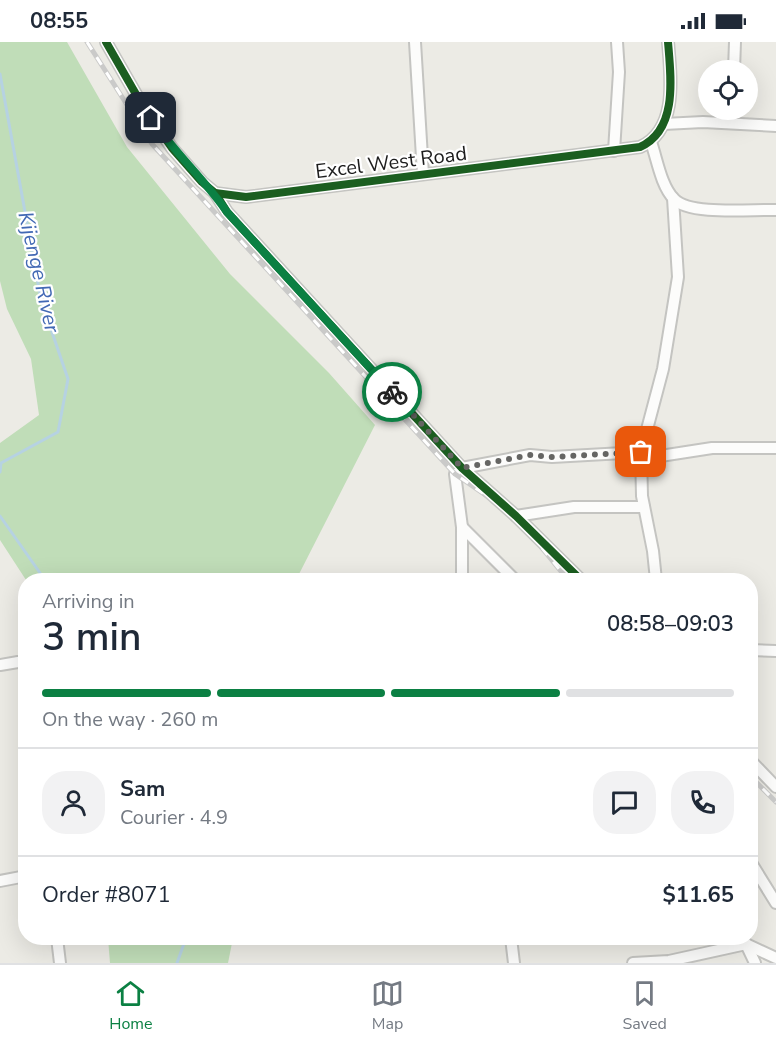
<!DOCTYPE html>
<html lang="en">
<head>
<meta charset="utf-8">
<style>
  :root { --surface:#fff; --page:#f2f2f3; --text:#1f2937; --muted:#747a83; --line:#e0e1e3; --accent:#0b8043 }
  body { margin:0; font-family:"Nunito Sans",sans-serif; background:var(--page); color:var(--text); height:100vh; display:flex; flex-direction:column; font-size:22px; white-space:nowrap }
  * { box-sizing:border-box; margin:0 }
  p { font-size:20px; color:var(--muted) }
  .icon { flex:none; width:33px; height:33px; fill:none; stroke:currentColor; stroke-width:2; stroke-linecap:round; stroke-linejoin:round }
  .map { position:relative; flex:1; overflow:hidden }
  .drawer { position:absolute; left:18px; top:531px; width:740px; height:372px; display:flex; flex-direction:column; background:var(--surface); border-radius:24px; box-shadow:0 6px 24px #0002 }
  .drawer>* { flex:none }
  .fabs { position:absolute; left:698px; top:18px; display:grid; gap:12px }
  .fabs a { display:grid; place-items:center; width:60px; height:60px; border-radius:50%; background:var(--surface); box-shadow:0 6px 24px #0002; font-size:30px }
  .pin { position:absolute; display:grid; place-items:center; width:51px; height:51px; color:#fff; margin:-26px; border-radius:12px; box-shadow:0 3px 9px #0006 }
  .courier { position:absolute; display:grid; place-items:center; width:60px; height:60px; margin:-30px; border:4px solid #0b8043; border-radius:50%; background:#fff; color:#222; box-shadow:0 2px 8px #0007 }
  .overview em { font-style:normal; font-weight:600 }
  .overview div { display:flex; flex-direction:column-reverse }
  .overview { display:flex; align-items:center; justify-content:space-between; height:102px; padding:0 24px }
  h1 { font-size:39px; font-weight:600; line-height:45px }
  .bar { display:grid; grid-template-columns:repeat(4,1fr); gap:9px 6px; align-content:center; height:72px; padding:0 24px }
  .bar i { height:8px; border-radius:4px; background:var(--line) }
  .bar .active { background:var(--accent) }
  .bar p { grid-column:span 4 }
  .line { display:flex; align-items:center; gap:15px; padding:0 24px; border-top:2px solid var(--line) }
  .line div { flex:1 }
  .round { display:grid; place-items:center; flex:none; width:63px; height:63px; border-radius:24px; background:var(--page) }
  .status { display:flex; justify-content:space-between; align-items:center; height:42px; padding:0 30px; background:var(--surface); direction:ltr }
  .status svg { height:16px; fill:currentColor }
  .menu { display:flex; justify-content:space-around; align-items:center; height:84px; border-top:2px solid var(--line); background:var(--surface); font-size:16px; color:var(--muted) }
  .menu a { display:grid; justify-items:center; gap:3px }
  .menu .active { color:var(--accent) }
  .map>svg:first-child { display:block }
  .forest { fill:#c0ddb8 }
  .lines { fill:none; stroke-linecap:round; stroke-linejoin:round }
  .stream { stroke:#b6d2e2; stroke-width:3 }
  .street-casing { stroke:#c4c4c1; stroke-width:14 }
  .street { stroke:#fcfcfb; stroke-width:10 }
  .rail-casing { stroke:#cacac9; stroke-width:5 }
  .rail { stroke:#fff; stroke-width:3; stroke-dasharray:9; stroke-linecap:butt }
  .cycleway-casing { stroke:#fff; stroke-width:11 }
  .cycleway { stroke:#1b5e20; stroke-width:8 }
  .done { stroke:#656563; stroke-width:6; stroke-dasharray:0 10.8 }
  .route { stroke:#0b8043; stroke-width:8 }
  .labels { text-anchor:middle; stroke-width:4.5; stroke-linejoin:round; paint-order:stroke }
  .street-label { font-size:20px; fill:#1d1d1d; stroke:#fff }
  .water-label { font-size:21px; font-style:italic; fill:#4269b4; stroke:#fff }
</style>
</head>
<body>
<div class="status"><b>08:55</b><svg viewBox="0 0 49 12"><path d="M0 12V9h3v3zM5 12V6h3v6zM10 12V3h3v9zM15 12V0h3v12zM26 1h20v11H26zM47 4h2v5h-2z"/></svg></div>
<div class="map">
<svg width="776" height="921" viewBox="0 0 776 921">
  <rect width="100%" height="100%" fill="#ecebe5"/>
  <g class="forest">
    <path d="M 0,0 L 67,0 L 127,105 L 230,232 L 329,331 L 375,383 L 296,538 L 26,538 L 0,498 L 0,401 L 39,373 L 31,317 L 7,267 L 0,239 Z"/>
    <path d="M 108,896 L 233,896 L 228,921 L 110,921 Z"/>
  </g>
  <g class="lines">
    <g class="stream">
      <path d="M 0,32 L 41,258 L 68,337 L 58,390 L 1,421 L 0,430"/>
      <path d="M 0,474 L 45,538"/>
      <path d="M 177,921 L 186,896"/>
    </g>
    <defs>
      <g id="street">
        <path d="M 106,0 L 141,61 L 172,106 L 202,140 L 215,151 L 246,155 L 640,105 C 678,88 671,36 668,0"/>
        <path d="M 415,0 L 423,132"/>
        <path d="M 734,28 L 735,0"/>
        <path d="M 731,81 L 732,68"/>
        <path d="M 664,82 L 703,80 L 776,84"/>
        <path d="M 651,100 C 657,117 661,144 674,157 C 690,174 753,167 776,168"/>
        <path d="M 614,109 L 619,30 L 617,0"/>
        <path d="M 215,151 L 227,170 L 462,426 L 516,474 L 581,538"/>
        <path d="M 462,426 L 530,413 L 552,415 L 641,410 L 654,415 L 712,406 L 776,406"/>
        <path d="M 455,432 L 462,485 L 462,538"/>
        <path d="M 516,474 L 574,465 L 644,465"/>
        <path d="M 462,485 L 515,538"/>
        <path d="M 656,538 L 653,509 L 642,454 L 641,410 L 663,327 L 678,235 L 673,156"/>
        <path d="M 750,608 L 776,609"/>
        <path d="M 0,623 L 18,620"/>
        <path d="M 750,718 L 776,745"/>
        <path d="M 750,819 L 776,861"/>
        <path d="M 0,839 L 26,834"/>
        <path d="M 57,896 L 60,921"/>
        <path d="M 511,896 L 514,921"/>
        <path d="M 745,900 L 755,921"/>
        <path d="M 633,921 L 669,919 L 746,902 L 776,916"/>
      </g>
    </defs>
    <use href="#street" class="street-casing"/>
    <use href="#street" class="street"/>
    <defs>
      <g id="rail">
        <path d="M 87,0 L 152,102 L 455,432 L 516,474 L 568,538"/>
        <path d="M 750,734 L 776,760"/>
      </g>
    </defs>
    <use href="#rail" class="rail-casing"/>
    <use href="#rail" class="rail"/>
    <defs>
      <g id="cycleway">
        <path d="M 106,0 L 141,61 L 172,106 L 202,140 L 215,151 L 246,155 L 640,105 C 678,88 671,36 668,0"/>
        <path d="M 215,151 L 227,170 L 462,426 L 516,474 L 581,538"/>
      </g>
    </defs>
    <use href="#cycleway" class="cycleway-casing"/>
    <use href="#cycleway" class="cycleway"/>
  </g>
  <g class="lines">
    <path class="done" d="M 392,350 L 462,426 L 530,413 L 552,415 L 641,410"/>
    <path class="route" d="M 151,76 C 174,110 204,137 227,170 L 392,350"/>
  </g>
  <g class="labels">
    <g class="street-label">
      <text transform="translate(391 120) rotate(-7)" y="7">Excel West Road</text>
    </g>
    <g class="water-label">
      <text transform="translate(39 230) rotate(77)" y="7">Kijenge River</text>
    </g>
  </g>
</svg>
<div class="fabs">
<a><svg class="icon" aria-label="locate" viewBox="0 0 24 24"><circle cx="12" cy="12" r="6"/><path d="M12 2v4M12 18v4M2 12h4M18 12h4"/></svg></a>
</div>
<div class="pin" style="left:641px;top:410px;background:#ea580c"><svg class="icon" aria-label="bag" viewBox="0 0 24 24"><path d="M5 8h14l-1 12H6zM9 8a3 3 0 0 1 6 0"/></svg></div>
<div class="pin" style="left:151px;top:76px;background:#1f2937"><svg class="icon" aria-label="home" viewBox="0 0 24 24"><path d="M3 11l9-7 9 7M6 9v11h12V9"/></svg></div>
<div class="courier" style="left:392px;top:350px"><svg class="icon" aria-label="bike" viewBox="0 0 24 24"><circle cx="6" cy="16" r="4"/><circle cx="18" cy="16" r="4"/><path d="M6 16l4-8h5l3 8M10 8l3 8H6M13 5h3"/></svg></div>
<section class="drawer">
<div class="overview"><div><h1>3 min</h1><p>Arriving in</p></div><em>08:58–09:03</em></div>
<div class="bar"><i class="active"></i><i class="active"></i><i class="active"></i><i></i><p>On the way · 260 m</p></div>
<div class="line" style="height:108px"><a class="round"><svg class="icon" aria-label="person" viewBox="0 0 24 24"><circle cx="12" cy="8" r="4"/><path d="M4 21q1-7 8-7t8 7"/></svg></a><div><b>Sam</b><p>Courier · 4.9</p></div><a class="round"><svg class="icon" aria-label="chat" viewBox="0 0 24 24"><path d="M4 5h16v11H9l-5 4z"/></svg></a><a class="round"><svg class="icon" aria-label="phone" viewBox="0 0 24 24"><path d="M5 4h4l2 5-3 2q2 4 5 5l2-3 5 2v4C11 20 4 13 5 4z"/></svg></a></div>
<div class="line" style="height:78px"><div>Order #8071</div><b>$11.65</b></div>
</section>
</div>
<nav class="menu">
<a class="active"><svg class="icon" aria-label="home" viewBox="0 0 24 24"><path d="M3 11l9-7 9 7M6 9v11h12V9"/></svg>Home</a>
<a><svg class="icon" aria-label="map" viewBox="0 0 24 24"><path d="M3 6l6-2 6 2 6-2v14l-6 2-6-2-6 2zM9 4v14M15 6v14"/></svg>Map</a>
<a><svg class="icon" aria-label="saved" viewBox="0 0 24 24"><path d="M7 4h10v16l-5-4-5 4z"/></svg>Saved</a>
</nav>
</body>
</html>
